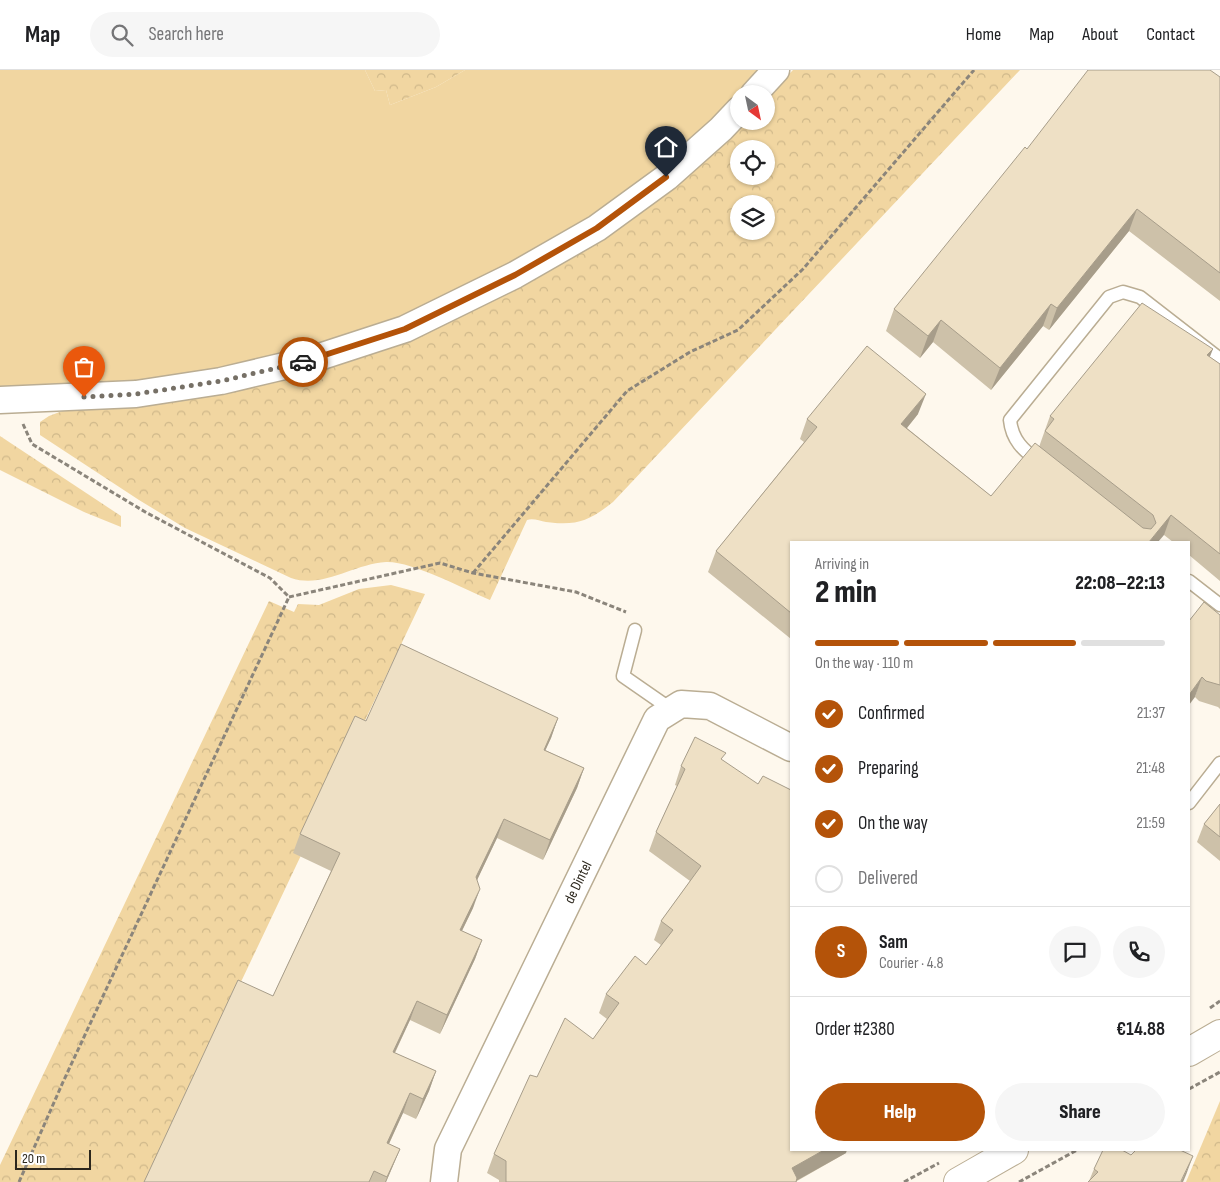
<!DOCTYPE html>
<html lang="en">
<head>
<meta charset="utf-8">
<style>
  :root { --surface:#fff; --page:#f6f6f6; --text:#202124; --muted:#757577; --line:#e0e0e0; --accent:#b45309 }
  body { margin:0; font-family:"Sofia Sans Condensed",sans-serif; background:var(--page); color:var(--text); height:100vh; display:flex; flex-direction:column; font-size:19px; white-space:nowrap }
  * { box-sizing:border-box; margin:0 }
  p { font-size:16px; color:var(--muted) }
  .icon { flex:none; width:28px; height:28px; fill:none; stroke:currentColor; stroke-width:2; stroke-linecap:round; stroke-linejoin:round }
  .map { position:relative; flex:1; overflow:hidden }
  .panel { position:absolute; left:790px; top:471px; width:400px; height:610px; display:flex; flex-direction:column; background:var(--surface); border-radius:0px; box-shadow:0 1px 4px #0004 }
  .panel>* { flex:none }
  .needle { width:32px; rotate:147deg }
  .fabs { position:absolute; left:730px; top:15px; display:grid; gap:10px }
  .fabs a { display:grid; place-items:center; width:45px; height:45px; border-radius:50%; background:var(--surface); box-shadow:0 1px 4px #0004; font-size:25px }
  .scale { position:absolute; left:15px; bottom:12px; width:76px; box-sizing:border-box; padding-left:5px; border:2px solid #2c271d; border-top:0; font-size:14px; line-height:18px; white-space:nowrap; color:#2c271d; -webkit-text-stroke:4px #fff; paint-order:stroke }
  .pin { position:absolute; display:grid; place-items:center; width:42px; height:42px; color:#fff; margin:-51px -21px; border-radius:50% 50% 50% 0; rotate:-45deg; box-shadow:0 0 5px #0007 }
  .pin .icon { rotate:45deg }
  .courier { position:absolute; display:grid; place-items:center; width:50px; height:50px; margin:-25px; border:4px solid #b45309; border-radius:50%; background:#fff; color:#222; box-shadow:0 1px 6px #0007 }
  .head em { font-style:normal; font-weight:800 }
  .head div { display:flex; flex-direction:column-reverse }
  .head { display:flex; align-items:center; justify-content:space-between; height:85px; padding:0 25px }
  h1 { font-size:32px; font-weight:800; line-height:38px }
  .bar { display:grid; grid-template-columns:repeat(4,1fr); gap:8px 5px; align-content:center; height:60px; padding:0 25px }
  .bar i { height:6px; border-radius:4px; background:var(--line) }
  .bar .current { background:var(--accent) }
  .bar p { grid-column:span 4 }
  .line { display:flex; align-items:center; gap:12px; padding:0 25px; border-top:1px solid var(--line) }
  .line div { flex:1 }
  .round { display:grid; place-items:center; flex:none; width:52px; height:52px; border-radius:26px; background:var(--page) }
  ol { padding:0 25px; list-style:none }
  li { display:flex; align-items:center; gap:15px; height:55px }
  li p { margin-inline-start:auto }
  li .icon { padding:5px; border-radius:50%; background:var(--accent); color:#fff; stroke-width:4 }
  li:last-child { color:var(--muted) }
  li i { width:28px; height:28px; border:2px solid var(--line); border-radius:50% }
  .primary-button { display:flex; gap:10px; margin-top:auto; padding:10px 25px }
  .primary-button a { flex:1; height:58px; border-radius:30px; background:var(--accent); color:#fff; font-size:20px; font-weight:800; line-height:58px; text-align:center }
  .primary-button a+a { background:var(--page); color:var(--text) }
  header { display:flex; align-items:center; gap:30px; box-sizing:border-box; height:70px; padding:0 25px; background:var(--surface); border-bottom:1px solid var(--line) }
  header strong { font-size:24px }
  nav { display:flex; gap:28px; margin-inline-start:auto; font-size:18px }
  .search { width:350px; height:45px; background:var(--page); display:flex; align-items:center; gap:12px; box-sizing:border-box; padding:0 18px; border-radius:28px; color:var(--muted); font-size:19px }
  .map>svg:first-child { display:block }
  .green { fill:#f1d6a1 }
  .forest { fill:url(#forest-crowns); fill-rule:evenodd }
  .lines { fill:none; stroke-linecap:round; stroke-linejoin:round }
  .lane-casing { stroke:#baad93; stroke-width:15 }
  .street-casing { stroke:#baad93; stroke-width:29 }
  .secondary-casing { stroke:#baad93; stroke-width:30 }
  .path { stroke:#8b857b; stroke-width:3; stroke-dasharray:5 2.5; stroke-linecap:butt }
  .lane { stroke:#fff; stroke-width:12 }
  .street { stroke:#fff; stroke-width:26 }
  .secondary { stroke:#fff; stroke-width:28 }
  .wall { fill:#cdc1a9 }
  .shaded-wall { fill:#a79d8a }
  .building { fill:#eee0c5; stroke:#a79d8a }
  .done { stroke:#767066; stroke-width:5; stroke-dasharray:0 9 }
  .route { stroke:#b45309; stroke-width:6 }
  .labels { text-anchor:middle; stroke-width:4.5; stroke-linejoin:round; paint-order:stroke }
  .street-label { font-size:15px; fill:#2c271d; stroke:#fff }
</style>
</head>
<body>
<header>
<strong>Map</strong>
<div class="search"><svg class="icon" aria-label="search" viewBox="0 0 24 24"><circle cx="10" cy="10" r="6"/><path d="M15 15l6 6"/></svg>Search here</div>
<nav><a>Home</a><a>Map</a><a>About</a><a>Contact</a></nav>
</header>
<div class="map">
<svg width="1220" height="1112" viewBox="0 0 1220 1112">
  <defs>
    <pattern id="forest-crowns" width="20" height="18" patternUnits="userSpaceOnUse" patternTransform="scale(1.25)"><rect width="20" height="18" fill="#f1d6a1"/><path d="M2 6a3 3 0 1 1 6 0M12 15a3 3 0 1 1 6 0" fill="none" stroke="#cfb88a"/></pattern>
  </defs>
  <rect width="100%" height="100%" fill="#fef8ed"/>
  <path class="green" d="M 0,0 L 365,0 L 375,21 L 386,20 L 390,35 L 436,17 L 465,0 L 765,0 L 742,24 L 739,24 L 739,27 L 713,53 L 593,150 L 402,250 L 307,279 L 217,302 L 135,314 L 0,319 Z"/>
  <g class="forest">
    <path d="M 365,0 L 465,0 L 436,17 L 390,35 L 386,20 L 375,21 Z"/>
    <path d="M 793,0 L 1020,0 L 613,432 C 589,451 577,456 546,452 C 540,451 533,448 527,450 L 490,530 C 464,519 412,491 386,492 C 353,494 323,519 291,508 L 185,458 L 139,430 L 40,365 L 40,352 L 49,346 L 65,340 L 410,268 L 744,51 L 766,51 L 766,28 ZM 739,79 L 766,79 L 766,106 L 739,106 ZM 739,134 L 766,134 L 766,161 L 739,161 Z"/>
    <path d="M 0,366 L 121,446 L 121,457 L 84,442 L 0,400 Z"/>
    <path d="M 391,515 L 425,524 L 146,1112 L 0,1112 L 0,1095 L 269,531 L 294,542 L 298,534 L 319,535 L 359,519 Z"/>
    <path d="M 1220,1031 L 1220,1112 L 1186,1112 Z"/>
  </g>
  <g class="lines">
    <defs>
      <g id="lane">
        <path d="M 1039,392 C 1023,380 1012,370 1010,350 L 1109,227 L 1123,222 L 1140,227 L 1220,289"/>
        <path d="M 1189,511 L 1220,535"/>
        <path d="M 635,560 L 623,606 L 672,640"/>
        <path d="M 1189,733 L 1220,693"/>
      </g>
      <g id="street">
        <path d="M 754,24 L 776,0"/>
        <path d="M 0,330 L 136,324 L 221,311 L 310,290 L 405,259 L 515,205 L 597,158 L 667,107 L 721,59 L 739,40"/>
        <path id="s1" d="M 444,1112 L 448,1079 L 657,649 L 681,634 L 710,636 L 791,678"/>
      </g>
      <g id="secondary">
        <path d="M 1189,982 L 1220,964"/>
        <path d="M 958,1112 L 1014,1080"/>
      </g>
    </defs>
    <use href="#lane" class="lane-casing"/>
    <use href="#street" class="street-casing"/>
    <use href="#secondary" class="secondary-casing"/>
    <g class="path">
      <path d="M 23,354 L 32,374 L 147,443 L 270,508 L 289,527"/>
      <path d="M 473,503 L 627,321 L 690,282 L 738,260 L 803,199 L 974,0"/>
      <path d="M 289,527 L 440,493 L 473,503 L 576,522 L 626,542"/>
      <path d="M 1210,938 L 1220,931"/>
      <path d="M 1189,1019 L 1220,1002"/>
      <path d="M 19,1112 L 63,1012 L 289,527"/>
      <path d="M 904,1112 L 939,1093"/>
      <path d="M 1019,1112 L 1077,1080"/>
    </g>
    <use href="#lane" class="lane"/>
    <use href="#street" class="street"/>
    <use href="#secondary" class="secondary"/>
  </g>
  <g class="wall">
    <path d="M 1220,7 L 1220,231 L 1129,161 L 1049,260 L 1043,256 L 991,320 L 933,272 L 920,288 L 886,261 L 894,239 L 1027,79 Z"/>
    <path d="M 1210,287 L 1220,294 L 1220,511 L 1189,485 L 1189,472 L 1173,472 L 1164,465 L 791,472 L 791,569 L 708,502 L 716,481 L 804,372 L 800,369 L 807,349 L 918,344 L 907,358 L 991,426 L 1039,377 L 1050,346 Z"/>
    <path d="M 1220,545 L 1220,639 L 1218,637 L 1199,631 L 1195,627 Z"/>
    <path d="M 558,648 L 551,668 L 545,680 L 584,698 L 577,718 L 543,790 L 497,768 L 477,810 L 473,838 L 462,861 L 482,870 L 475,889 L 440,964 L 410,950 L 395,983 L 436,1001 L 429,1021 L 416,1049 L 403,1043 L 389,1074 L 400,1079 L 392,1098 L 386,1112 L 144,1112 L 273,926 L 331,801 L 293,783 L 300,764 Z"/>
    <path d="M 723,690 L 846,1083 L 797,1111 L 796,1112 L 499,1112 L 499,1110 L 487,1103 L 494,1084 L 537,1007 L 593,969 L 607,949 L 599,943 L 606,924 L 646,895 L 661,875 L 654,870 L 661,851 L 690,811 L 649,781 L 656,762 L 677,716 L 675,715 L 681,696 Z"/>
    <path d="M 1220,734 L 1220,791 L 1197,772 L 1204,754 Z"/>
    <path d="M 1131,1085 L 1186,1105 L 1089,1111 L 1094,1099 Z"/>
  </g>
  <g class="shaded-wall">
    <path d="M 1137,139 L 1129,161 L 1049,260 L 1057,238 Z"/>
    <path d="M 1051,234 L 1043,256 L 991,320 L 1000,298 Z"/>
    <path d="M 941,250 L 933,272 L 920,288 L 928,266 Z"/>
    <path d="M 1213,279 L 1205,299 L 1207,285 Z"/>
    <path d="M 926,324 L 918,344 L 894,374 L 901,354 Z"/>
    <path d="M 1171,445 L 1164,465 L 1158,472 L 1149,472 Z"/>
    <path d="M 1202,607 L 1195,627 L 1189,635 L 1189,625 Z"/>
    <path d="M 558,648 L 551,668 L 537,699 L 544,680 Z"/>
    <path d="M 584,698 L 577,718 L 543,790 L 550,770 Z"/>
    <path d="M 504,749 L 497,768 L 469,827 L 476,807 Z"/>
    <path d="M 480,819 L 473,838 L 453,879 L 460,860 Z"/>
    <path d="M 482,870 L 475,889 L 440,964 L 447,945 Z"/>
    <path d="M 417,931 L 410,950 L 386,1001 L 393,982 Z"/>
    <path d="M 436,1001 L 429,1021 L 416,1049 L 423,1029 Z"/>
    <path d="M 410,1023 L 403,1043 L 380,1093 L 387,1073 Z"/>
    <path d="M 400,1079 L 392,1098 L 386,1112 L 385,1112 Z"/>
    <path d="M 824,1080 L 847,1080 L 846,1083 L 794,1112 L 792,1098 Z"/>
    <path d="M 1193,1086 L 1186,1105 L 1183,1112 L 1181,1112 Z"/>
  </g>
  <g class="building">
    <path d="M 1088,0 L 1210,0 L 1220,7 L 1220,203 L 1137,139 L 1057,238 L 1051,234 L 1000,298 L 941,250 L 928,266 L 894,239 L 1025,77 L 1027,79 Z"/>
    <path d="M 1142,233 L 1213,279 L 1207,285 L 1220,294 L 1220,484 L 1171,445 L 1149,472 L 791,472 L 791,543 L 716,481 L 817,357 L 807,349 L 867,276 L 926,324 L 901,354 L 991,426 L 1035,373 L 1143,458 L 1151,459 L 1156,453 L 1153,445 L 1045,361 L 1054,349 L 1050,346 Z"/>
    <path d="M 1204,532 L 1220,545 L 1220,615 L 1206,611 L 1202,607 L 1189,625 L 1189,551 Z"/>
    <path d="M 401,574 L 558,648 L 544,680 L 584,698 L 550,770 L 504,749 L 476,807 L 480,819 L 460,860 L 482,870 L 447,945 L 417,931 L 393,982 L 436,1001 L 423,1029 L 410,1023 L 387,1073 L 400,1079 L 387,1107 L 374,1101 L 369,1112 L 144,1112 L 238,910 L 273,926 L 340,783 L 300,764 L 355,646 L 366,651 Z"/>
    <path d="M 695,667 L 726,683 L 721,689 L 758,714 L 763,706 L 791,720 L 791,1080 L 824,1080 L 792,1098 L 797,1108 L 796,1112 L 506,1112 L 506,1091 L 494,1084 L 530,1005 L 537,1007 L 565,948 L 593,969 L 619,933 L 606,924 L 635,886 L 646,895 L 673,860 L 661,851 L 701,796 L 656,762 L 685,699 L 681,696 Z"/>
    <path d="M 1220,734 L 1220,767 L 1204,754 Z"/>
    <path d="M 1103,1080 L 1122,1080 L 1131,1085 L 1136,1080 L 1180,1080 L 1193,1086 L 1181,1111 L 1183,1112 L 1088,1112 L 1098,1102 L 1094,1099 Z"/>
  </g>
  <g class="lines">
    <path class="done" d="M 84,327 L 136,324 L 221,311 L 303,292"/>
    <path class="route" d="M 303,292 L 405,259 L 515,205 L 597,158 L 666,107"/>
  </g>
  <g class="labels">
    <g class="street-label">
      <text dy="5" stroke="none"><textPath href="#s1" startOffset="330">de Dintel</textPath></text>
    </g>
  </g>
</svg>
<div class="fabs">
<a><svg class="needle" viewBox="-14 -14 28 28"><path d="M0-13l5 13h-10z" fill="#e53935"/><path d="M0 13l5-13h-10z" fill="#757577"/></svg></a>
<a><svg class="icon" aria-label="locate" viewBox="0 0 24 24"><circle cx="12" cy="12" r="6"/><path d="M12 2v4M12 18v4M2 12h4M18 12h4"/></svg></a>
<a><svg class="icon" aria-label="layers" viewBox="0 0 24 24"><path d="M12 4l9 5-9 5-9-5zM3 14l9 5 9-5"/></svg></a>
</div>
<div class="scale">20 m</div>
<div class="pin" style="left:84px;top:327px;background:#ea580c"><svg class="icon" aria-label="bag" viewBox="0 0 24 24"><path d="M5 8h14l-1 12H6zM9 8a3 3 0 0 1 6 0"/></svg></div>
<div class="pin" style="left:666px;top:107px;background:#1f2937"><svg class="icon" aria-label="home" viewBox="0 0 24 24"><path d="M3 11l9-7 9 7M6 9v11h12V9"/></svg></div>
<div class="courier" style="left:303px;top:292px"><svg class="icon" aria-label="car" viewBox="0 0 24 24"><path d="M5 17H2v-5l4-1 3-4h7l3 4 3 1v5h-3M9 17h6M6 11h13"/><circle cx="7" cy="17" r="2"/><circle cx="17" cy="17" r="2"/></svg></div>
<section class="panel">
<div class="head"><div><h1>2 min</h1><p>Arriving in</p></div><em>22:08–22:13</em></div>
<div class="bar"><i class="current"></i><i class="current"></i><i class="current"></i><i></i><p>On the way · 110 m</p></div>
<ol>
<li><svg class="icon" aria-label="check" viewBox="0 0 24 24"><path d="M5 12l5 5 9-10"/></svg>Confirmed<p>21:37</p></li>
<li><svg class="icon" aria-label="check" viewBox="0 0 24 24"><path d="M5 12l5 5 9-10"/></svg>Preparing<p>21:48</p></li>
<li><svg class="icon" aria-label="check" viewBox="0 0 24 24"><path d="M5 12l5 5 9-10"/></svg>On the way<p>21:59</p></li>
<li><i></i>Delivered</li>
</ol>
<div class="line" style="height:90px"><b class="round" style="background:var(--accent);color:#fff">S</b><div><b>Sam</b><p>Courier · 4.8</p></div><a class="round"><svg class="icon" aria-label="chat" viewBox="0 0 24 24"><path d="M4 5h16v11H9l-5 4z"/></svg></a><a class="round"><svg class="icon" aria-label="phone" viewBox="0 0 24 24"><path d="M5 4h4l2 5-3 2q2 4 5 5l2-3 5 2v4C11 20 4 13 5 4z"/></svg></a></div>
<div class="line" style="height:65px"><div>Order #2380</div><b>€14.88</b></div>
<div class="primary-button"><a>Help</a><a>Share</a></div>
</section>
</div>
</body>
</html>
